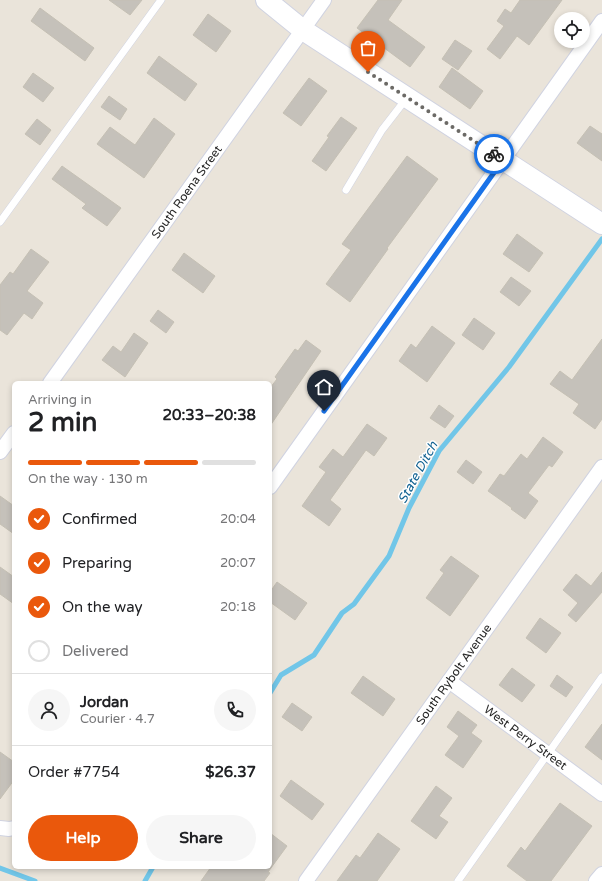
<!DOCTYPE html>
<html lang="en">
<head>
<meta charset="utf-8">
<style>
  :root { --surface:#fff; --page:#f6f6f6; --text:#202124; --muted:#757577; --line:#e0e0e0; --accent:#ea580c }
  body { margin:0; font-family:"Varela Round",sans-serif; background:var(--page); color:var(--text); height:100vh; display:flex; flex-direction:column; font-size:15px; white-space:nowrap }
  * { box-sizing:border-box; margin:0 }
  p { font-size:13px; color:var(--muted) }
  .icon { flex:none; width:22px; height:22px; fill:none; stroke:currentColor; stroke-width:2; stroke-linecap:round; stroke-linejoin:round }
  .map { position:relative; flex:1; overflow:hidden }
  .side { position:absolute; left:12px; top:381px; width:260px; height:488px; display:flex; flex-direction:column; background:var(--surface); border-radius:6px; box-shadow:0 2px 6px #0003 }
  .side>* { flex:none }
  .buttons { position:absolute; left:554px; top:12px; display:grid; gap:8px }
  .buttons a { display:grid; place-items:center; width:36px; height:36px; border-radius:50%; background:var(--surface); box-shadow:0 2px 6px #0003; font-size:20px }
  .pin { position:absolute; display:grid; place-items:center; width:34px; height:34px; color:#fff; margin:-41px -17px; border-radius:50% 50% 50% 0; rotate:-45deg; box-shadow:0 0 4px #0007 }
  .pin .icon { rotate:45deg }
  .courier { position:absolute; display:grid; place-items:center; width:40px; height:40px; margin:-20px; border:3px solid #1a73e8; border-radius:50%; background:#fff; color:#222; box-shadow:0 1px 5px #0007 }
  .overview em { font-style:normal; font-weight:700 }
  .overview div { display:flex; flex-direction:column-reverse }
  .overview { display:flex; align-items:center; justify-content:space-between; height:68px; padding:0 16px }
  h1 { font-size:26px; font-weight:700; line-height:30px }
  .bar { display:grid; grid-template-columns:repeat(4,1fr); gap:6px 4px; align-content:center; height:48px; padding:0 16px }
  .bar i { height:5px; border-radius:3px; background:var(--line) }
  .bar .active { background:var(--accent) }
  .bar p { grid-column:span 4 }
  .line { display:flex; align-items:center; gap:10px; padding:0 16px; border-top:1px solid var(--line) }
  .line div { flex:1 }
  .round { display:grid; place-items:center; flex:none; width:42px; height:42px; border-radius:21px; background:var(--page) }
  ol { padding:0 16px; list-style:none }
  li { display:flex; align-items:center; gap:12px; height:44px }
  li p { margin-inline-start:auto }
  li .icon { padding:4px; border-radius:50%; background:var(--accent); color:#fff; stroke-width:4 }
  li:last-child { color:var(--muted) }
  li i { width:22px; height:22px; border:2px solid var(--line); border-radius:50% }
  .button { display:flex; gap:8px; margin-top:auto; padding:8px 16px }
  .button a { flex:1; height:46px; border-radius:24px; background:var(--accent); color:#fff; font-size:16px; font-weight:700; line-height:46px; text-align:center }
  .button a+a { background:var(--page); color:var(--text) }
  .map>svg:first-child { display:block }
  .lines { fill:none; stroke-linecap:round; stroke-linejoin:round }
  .stream { stroke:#71c6e8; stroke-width:5 }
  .building { fill:#c5c1ba; stroke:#c5c0b4 }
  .lane-casing { stroke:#d0d3e1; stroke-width:8 }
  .street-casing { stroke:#d0d3e1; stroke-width:16 }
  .secondary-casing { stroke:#d0d3e1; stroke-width:22 }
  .lane { stroke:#fff; stroke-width:7 }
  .street { stroke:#fff; stroke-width:14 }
  .secondary { stroke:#fff; stroke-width:20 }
  .done { stroke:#6c6a66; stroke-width:4; stroke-dasharray:0 7.2 }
  .route { stroke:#1a73e8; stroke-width:5 }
  .labels { text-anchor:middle; stroke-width:3; stroke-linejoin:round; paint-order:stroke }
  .street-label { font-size:12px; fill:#282828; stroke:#fff }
  .water-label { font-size:13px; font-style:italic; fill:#136392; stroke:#fff }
</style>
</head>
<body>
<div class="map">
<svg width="602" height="881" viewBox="0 0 602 881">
  <rect width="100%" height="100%" fill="#eae4da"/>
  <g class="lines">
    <g class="stream">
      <path d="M 270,693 L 281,675 L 314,655 L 342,613 L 354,604 L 389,556 L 409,508 L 439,451 L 509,367 L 602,239"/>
      <path d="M 0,868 L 35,881"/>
      <path d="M 145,881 L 153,867"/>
    </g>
  </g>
  <g class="building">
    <path d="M 109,0 L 142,0 L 130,15 Z"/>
    <path d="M 378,0 L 402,0 L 388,20 L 425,47 L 410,67 L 357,28 Z"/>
    <path d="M 520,0 L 562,0 L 529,45 L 517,36 L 500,59 L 487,49 L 504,26 L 497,21 L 505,9 L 511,13 Z"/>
    <path d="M 40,8 L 94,48 L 85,61 L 31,21 Z"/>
    <path d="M 208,14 L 231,31 L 216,52 L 193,35 Z"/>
    <path d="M 455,40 L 472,51 L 458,70 L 442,59 Z"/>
    <path d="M 159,56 L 197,84 L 185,101 L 147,73 Z"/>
    <path d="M 452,68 L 483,91 L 470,109 L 439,87 Z"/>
    <path d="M 33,73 L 54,88 L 43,102 L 23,87 Z"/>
    <path d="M 309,78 L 327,91 L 301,126 L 283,113 Z"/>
    <path d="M 109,96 L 127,109 L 120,120 L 101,107 Z"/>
    <path d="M 341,117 L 357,128 L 326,171 L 312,161 L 329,137 L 327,136 Z"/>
    <path d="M 154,118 L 175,134 L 144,178 L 97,144 L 110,127 L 135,145 Z"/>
    <path d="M 37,119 L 51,130 L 40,145 L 25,134 Z"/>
    <path d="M 590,126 L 602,134 L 602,161 L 577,143 Z"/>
    <path d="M 407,156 L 438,179 L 387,248 L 388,249 L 350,302 L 326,284 L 351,250 L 342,244 Z"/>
    <path d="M 62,166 L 121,208 L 107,226 L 82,208 L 86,204 L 52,179 Z"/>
    <path d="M 517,234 L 543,253 L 529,272 L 503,254 Z"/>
    <path d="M 31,249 L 49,262 L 27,291 L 43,303 L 32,319 L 24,313 L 7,335 L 0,330 L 0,285 L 10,272 L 13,274 Z"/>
    <path d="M 184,253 L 215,276 L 203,293 L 172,270 Z"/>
    <path d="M 511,277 L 531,291 L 519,306 L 500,292 Z"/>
    <path d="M 158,310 L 174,322 L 166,333 L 150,321 Z"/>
    <path d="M 474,318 L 495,333 L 483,350 L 462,335 Z"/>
    <path d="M 432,326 L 455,343 L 427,382 L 399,361 L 411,344 L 416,348 Z"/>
    <path d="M 134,333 L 148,343 L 125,377 L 102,360 L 113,346 L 121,352 Z"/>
    <path d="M 602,339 L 602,419 L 595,429 L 573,413 L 579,404 L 550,384 L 560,371 L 572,380 Z"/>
    <path d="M 306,340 L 321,351 L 270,426 L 270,388 L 277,379 L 275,377 L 295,349 L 298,351 Z"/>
    <path d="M 439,405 L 454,416 L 445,428 L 430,418 Z"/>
    <path d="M 367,424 L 387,438 L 374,456 L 366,450 L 330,500 L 341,509 L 329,526 L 302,506 L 326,472 L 319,467 L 333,449 L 343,457 Z"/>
    <path d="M 543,437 L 563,452 L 552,467 L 549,465 L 528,493 L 538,501 L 525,519 L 511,509 L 512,508 L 488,491 L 500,474 L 504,476 L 521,454 L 527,459 Z"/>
    <path d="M 466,460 L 482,472 L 473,484 L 457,472 Z"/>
    <path d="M 0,496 L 14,506 L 14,534 L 0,524 Z"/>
    <path d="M 451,556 L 479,576 L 450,616 L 426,598 L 444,573 L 440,570 Z"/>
    <path d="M 0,567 L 14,577 L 14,604 L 0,594 Z"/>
    <path d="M 602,572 L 602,592 L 576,622 L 568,615 L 578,603 L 563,590 L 576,574 L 591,586 Z"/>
    <path d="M 277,582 L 307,603 L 295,620 L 270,602 L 270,592 Z"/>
    <path d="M 540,618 L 561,633 L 546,653 L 526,638 Z"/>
    <path d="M 512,668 L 535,685 L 522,702 L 499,685 Z"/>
    <path d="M 557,675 L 573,687 L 566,697 L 550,686 Z"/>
    <path d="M 363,676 L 395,699 L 383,716 L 351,693 Z"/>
    <path d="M 292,703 L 312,717 L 302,731 L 282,717 Z"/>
    <path d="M 458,711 L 477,725 L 471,733 L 482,741 L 463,768 L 445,755 L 459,736 L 447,727 Z"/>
    <path d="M 602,724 L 602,760 L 585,747 Z"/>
    <path d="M 0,752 L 14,762 L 14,780 L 0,799 Z"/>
    <path d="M 291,780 L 324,804 L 312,820 L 280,796 Z"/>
    <path d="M 436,786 L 452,798 L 439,816 L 448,822 L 436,839 L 411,821 Z"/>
    <path d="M 560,803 L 592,826 L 551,881 L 527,881 L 507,866 L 521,847 L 525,851 Z"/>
    <path d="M 270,833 L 287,846 L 268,872 L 270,873 L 264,881 L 201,881 L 211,867 L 270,867 Z"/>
    <path d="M 378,833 L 400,849 L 377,881 L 337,881 L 356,855 L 360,858 Z"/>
  </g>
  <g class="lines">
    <defs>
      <g id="lane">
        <path d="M 346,190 L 382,130 L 406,99"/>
        <path d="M 0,222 L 161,0"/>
        <path d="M 458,881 L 602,677"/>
      </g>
      <g id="street">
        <path id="s1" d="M 50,383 L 324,0"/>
        <path d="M 0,452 L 14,433"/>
        <path d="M 270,487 L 602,21"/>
        <path id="s2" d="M 449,681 L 602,794"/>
        <path d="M 0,828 L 9,829 L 14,828"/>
        <path id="s3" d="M 306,881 L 602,467"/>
        <path d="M 596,881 L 602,874"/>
      </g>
      <path id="secondary" d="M 266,0 L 303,30 L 602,224"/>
    </defs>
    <use href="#lane" class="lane-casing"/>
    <use href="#street" class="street-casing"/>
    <use href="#secondary" class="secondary-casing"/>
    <use href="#lane" class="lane"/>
    <use href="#street" class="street"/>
    <use href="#secondary" class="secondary"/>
  </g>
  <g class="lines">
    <path class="done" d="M 368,72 L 494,154"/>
    <path class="route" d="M 324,411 L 503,160 L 494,154"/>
  </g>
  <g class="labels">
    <g class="street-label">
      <text dy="4" stroke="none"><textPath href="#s1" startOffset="235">South Roena Street</textPath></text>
      <text dy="4" stroke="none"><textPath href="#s3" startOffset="254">South Rybolt Avenue</textPath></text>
      <text dy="4" stroke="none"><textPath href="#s2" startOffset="95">West Perry Street</textPath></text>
    </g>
    <g class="water-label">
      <text transform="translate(417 472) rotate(-61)" y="5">State Ditch</text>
    </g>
  </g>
</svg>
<div class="buttons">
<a><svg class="icon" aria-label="locate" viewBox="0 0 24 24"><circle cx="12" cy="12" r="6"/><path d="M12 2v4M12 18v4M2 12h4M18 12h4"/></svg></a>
</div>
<div class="pin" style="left:368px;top:72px;background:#ea580c"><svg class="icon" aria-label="bag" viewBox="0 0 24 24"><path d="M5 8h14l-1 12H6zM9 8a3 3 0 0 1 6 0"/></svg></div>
<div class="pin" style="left:324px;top:411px;background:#1f2937"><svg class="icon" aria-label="home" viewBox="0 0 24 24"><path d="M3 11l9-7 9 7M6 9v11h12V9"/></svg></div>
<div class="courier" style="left:494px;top:154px"><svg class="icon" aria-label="bike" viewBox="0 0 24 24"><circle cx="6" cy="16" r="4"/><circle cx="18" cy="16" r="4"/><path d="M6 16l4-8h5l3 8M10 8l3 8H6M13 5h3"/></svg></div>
<section class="side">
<div class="overview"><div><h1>2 min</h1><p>Arriving in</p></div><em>20:33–20:38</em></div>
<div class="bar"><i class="active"></i><i class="active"></i><i class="active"></i><i></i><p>On the way · 130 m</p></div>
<ol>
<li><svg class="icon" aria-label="check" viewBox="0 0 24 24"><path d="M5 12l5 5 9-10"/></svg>Confirmed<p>20:04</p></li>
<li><svg class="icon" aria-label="check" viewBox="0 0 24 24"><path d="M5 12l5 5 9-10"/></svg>Preparing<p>20:07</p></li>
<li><svg class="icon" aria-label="check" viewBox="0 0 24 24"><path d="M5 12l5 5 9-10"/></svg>On the way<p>20:18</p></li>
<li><i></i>Delivered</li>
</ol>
<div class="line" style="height:72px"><a class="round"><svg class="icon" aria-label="person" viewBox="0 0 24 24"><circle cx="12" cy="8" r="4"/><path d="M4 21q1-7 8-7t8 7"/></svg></a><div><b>Jordan</b><p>Courier · 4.7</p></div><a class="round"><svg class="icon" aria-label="phone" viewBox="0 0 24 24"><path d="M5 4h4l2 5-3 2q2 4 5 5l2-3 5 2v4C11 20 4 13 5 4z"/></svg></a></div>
<div class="line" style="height:52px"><div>Order #7754</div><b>$26.37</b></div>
<div class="button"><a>Help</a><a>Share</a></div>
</section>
</div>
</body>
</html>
